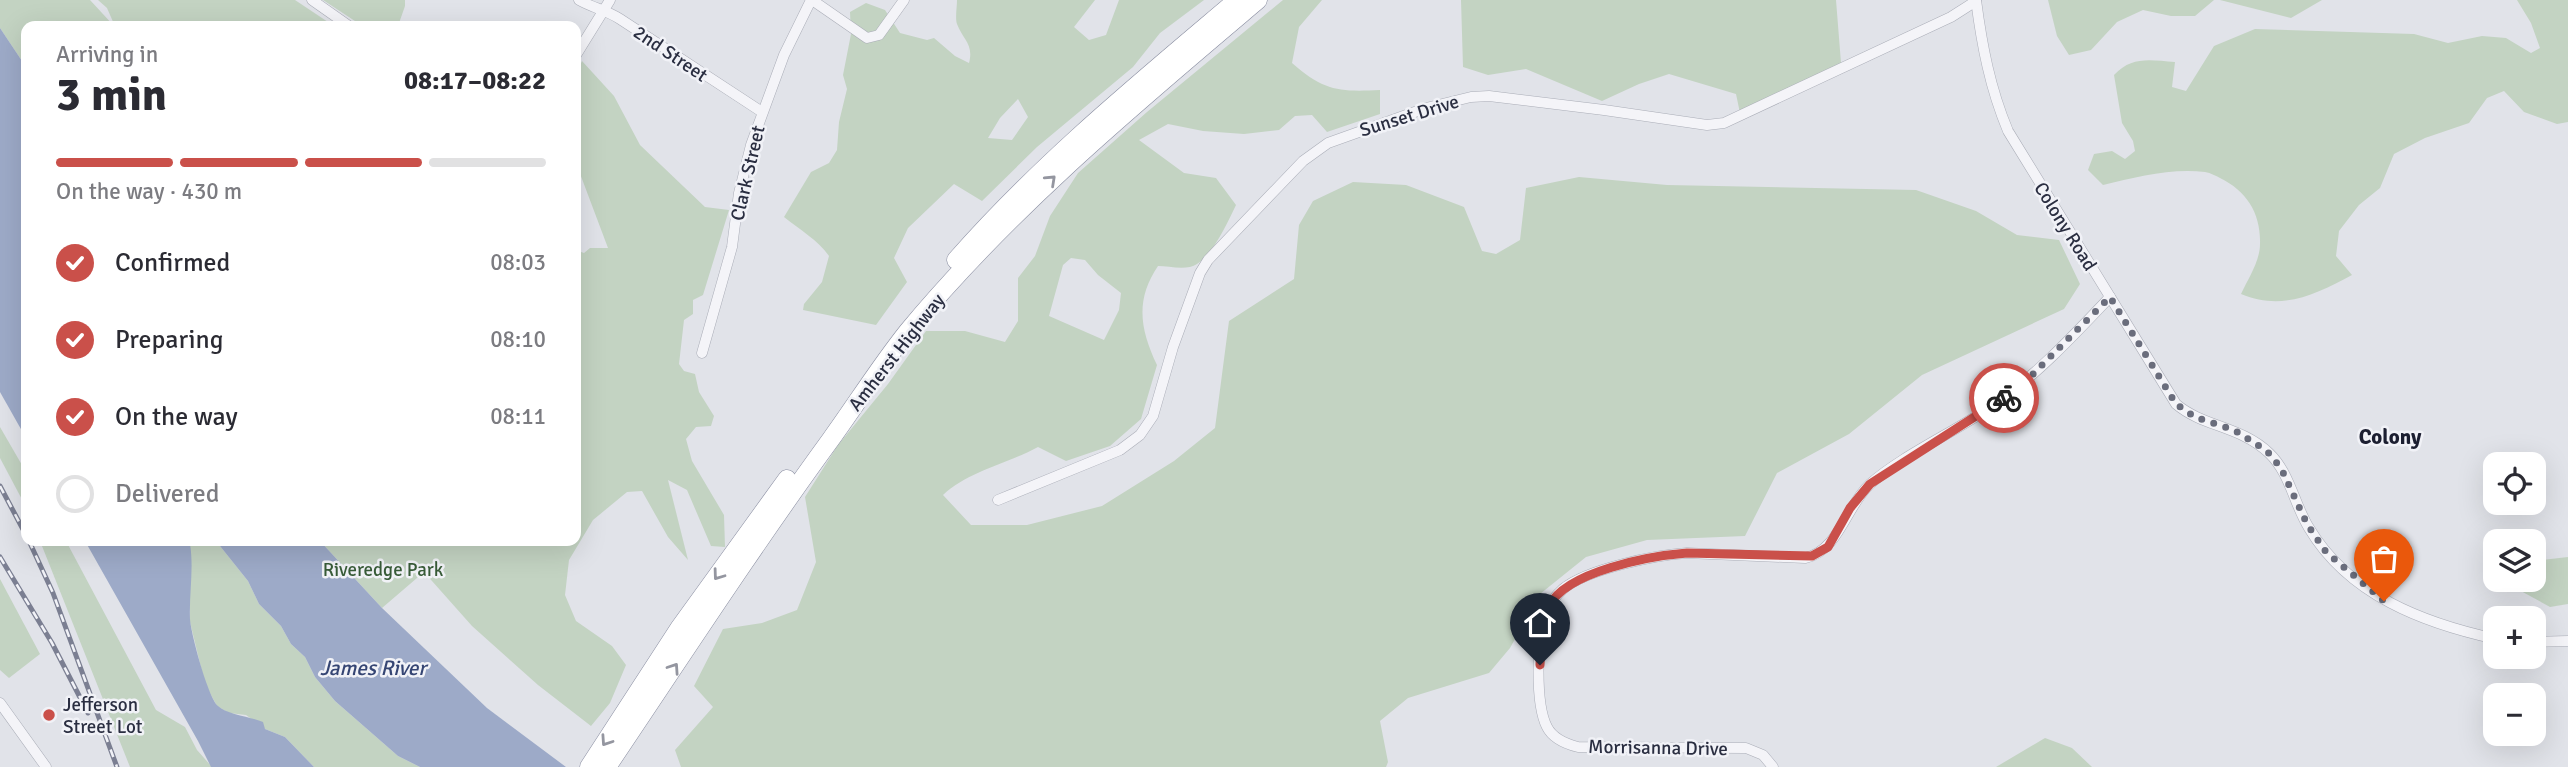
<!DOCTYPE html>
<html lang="en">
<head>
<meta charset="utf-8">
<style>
  :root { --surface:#fff; --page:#f2f2f3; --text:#2b2b33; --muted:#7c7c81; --line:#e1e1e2; --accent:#ca504a }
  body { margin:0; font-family:Signika,sans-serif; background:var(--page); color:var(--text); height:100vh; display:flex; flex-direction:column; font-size:26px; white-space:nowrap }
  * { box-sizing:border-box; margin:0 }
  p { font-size:23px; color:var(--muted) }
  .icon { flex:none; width:38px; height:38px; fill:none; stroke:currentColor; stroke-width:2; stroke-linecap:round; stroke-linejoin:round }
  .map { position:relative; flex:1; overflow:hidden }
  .drawer { position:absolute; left:21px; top:21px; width:560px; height:525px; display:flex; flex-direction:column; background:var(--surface); border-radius:14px; box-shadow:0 7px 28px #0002 }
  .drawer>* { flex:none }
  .buttons { position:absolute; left:2483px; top:452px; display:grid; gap:14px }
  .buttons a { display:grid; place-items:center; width:63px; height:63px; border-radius:14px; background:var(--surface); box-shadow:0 7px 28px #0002; font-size:35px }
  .pin { position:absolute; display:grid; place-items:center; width:60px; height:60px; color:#fff; margin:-72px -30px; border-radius:50% 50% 50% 0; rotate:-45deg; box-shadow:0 0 7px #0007 }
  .pin .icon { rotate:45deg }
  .courier { position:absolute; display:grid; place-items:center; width:70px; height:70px; margin:-35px; border:5px solid #ca504a; border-radius:50%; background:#fff; color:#222; box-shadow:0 2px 9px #0007 }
  .overview em { font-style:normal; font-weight:700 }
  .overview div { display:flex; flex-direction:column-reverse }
  .overview { display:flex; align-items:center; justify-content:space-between; height:119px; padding:0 35px }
  h1 { font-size:46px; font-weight:700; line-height:52px }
  .bar { display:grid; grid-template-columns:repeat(4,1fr); gap:10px 7px; align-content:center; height:84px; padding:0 35px }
  .bar i { height:9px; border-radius:5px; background:var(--line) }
  .bar .on { background:var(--accent) }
  .bar p { grid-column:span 4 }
  ol { padding:0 35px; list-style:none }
  li { display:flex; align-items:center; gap:21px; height:77px }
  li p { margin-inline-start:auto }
  li .icon { padding:7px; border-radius:50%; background:var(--accent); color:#fff; stroke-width:4 }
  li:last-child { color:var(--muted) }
  li i { width:38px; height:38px; border:4px solid var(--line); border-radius:50% }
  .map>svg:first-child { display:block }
  .green { fill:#c3d3c2; fill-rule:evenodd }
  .water { fill:#9daac8 }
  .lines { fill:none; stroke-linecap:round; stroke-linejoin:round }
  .minor-casing { stroke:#aaadb7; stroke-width:11 }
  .motorway-casing { stroke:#898da0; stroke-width:19 }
  .minor { stroke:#f4f4f8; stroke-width:10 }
  .motorway { stroke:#fff; stroke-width:18 }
  .rail-casing { stroke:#7b7f92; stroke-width:5 }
  .rail { stroke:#f1f2f7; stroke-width:2.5; stroke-dasharray:8; stroke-linecap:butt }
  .oneway { stroke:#9496a0 }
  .done { stroke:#6a6d7c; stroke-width:7; stroke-dasharray:0 12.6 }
  .route { stroke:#ca504a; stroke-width:9 }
  .poi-dot { fill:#ca504a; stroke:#f1f2f7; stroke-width:2.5 }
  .labels { text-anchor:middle; stroke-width:5; stroke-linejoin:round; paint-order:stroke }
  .street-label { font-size:19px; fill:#2a2e41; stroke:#f1f2f7 }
  .park-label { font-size:19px; fill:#385c38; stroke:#f1f2f7 }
  .poi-label { font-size:19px; fill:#2a2e41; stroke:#f1f2f7; text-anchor:start }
  .neighbourhood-label { font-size:21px; font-weight:bold; fill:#1c1f31; stroke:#f1f2f7 }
  .water-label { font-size:21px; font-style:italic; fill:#354573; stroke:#f1f2f7 }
</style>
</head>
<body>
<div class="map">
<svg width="2568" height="767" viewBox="0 0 2568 767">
  <rect width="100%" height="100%" fill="#e1e3e9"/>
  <g class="green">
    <path d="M 0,0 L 90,0 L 114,26 L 26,26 L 26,67 L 0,28 Z"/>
    <path d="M 98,0 L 295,0 L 334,26 L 120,26 L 114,24 L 107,8 Z"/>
    <path d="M 323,0 L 405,0 L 405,6 L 398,26 L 361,25 Z"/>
    <path d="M 957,0 L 1095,0 L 1074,27 L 1089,40 L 1106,35 L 1119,0 L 1204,0 L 1160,33 L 1133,67 L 1037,147 L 982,201 L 954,184 L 908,228 L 894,258 L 907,282 L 876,325 L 803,310 L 804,304 L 822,282 L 829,256 C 818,240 800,230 784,217 L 811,172 L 829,163 L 837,150 L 839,122 L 847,89 L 843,75 L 851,34 L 850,12 L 866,3 L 885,10 L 900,33 L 927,40 L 934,38 L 955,56 L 969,63 C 974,44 963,40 957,24 C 955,18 957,7 957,0 ZM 1018,99 L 1028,117 L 1012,140 L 988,138 L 1000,118 Z"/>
    <path d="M 1283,0 L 1322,0 L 1299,27 L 1292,63 C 1324,91 1339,92 1380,90 L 1380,114 L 1327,132 L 1312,115 L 1295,116 L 1279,130 L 1244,134 L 1203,131 L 1168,124 L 1139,140 L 1184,173 L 1216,178 L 1236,205 C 1228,222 1213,254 1197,264 C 1187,271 1169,266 1158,266 C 1135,300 1140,329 1157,365 L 1141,419 L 1110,446 L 1066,461 L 1038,447 C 1007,464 969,471 943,495 L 971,525 L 1027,525 L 1102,506 L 1174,461 L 1215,428 L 1229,321 L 1294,279 L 1299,225 L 1313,201 L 1353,182 L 1406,185 L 1464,207 L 1482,251 L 1496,254 L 1520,240 L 1526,188 L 1579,177 L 1667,185 L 1916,190 L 1976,211 L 2017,235 L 2059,240 L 2080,284 L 2064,309 L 1922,375 L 1849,434 L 1777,473 L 1745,536 L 1647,540 L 1586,557 L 1540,594 L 1510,648 L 1489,673 L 1408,698 L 1380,721 L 1388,762 L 1386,767 L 681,767 L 675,750 L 713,707 L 694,686 L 723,629 L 762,623 L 797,610 L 816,562 L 805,497 L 838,445 L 888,384 L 926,331 L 965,331 L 1005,342 L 1018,321 L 1018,278 L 1035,256 L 1050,216 L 1078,173 L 1147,112 ZM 1071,258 L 1085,260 L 1098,275 L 1121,293 L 1119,310 L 1104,340 L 1049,316 L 1063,265 Z"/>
    <path d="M 1461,0 L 1836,0 L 1841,63 L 1740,113 L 1736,94 L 1669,74 L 1639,84 L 1602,101 L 1526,69 L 1488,75 L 1463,67 Z"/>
    <path d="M 2048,0 L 2214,0 L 2195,16 L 2171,16 L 2143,10 L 2117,22 L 2091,50 L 2069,55 L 2057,36 Z"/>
    <path d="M 2220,0 L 2322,0 L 2291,18 Z"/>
    <path d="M 2517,0 L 2568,0 L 2568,122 L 2557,124 L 2524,112 L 2504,91 L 2487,98 L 2469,123 L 2425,138 L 2394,154 L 2380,188 L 2359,205 L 2339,231 L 2336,256 L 2352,275 C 2315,295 2282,311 2241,294 C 2248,279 2260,261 2260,244 C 2261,214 2247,191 2220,178 C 2216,176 2211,173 2205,172 C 2171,168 2136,177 2103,185 L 2088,170 L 2094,154 L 2112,151 L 2125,159 L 2135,151 L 2133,141 L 2122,123 L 2114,75 C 2132,56 2149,60 2175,62 L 2172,87 L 2186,91 L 2214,46 L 2255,29 L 2414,34 L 2448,43 L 2482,36 L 2506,38 L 2531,53 L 2540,48 L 2531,23 Z"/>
    <path d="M 582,61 L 614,96 L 640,145 L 705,207 L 729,210 L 703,295 L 693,300 L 693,314 L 684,320 L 679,364 L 684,371 L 695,374 L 699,392 L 714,416 L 711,426 L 696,427 L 686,439 L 692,461 L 724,515 L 725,547 L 711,546 L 687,490 L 668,480 L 688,560 L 668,537 L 642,491 L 627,492 L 593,520 L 569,560 L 565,595 L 576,621 L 612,646 L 626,665 L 610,703 L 591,726 L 538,685 L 472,626 L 424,572 L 382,608 L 320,541 L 576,541 L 576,250 L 584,253 L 590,248 L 608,248 L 576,163 L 576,73 Z"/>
    <path d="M 0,427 L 26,472 L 26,507 L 0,458 Z"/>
    <path d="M 40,541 L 66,541 L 156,710 L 185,727 L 197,750 L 212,767 L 130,767 Z"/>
    <path d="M 193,541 L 216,541 L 248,581 L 259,604 L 281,626 L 291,644 L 305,657 L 315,677 L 335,701 L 398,756 L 420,767 L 314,767 L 285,737 L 265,729 L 246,715 L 229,713 L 217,706 L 205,684 L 190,622 L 190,544 Z"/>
    <path d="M 2568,557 L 2568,604 L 2550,607 L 2519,590 L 2522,579 L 2534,579 L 2534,561 Z"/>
    <path d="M 0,579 L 40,654 L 9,678 L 0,670 Z"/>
    <path d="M 2045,738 L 2072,748 L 2092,767 L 1996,767 Z"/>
  </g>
  <g class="water">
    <path d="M 0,28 L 26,67 L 26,438 L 0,392 Z"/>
    <path d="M 85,541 L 193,541 L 190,544 C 194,568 189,594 190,619 C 191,634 208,697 218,706 C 226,714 251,717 263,722 L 265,729 L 285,737 L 314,767 L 211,767 L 198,741 Z"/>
    <path d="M 216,541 L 320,541 L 382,608 L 487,708 L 566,767 L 420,767 L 398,756 L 335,701 L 315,677 L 305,657 L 291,644 L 281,626 L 259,604 L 248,581 Z"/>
  </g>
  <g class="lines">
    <defs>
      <g id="minor">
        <path d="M 312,0 L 349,26"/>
        <path d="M 579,0 C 593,8 606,10 620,19 L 762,112"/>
        <path d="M 812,0 L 867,38 L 879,35 L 904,0"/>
        <path d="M 1976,0 C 1982,46 1990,88 2008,131 L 2176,404 C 2203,427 2241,426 2269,453 C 2290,473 2294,504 2309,528 C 2349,595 2423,623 2496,639"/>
        <path d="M 576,55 L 610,0"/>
        <path d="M 702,353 L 732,247 L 739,193 L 751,145 L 784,55 L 811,0"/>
        <path d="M 998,500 L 1120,450 L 1140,435 L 1153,416 L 1173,347 L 1200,273 L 1208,260 L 1303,161 L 1328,143 L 1426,108 L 1471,97 L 1489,96 L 1604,110 L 1707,125 L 1724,123 L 1951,17 L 1976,1"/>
        <path d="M 2534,642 L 2568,641"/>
        <path d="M 0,703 L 46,767"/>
        <path d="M 1773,767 L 1763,755 L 1746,748 L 1578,747 C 1566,744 1553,739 1547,727 C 1535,704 1537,640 1545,615 C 1549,605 1555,596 1563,589 C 1587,569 1655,555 1687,553 L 1805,558 C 1839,551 1846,506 1870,484 C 1903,455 1955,432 1992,406 C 2036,376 2074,335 2110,297"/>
      </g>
      <g id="motorway">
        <path d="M 956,260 C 1041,163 1139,83 1237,0"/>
        <path d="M 589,767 L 680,627 L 787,479"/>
        <path d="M 607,767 C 681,657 753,546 831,439 C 857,403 880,366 908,331 C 1011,207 1135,104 1258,0"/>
      </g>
    </defs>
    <use href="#minor" class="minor-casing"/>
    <use href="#motorway" class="motorway-casing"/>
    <use href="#minor" class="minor"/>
    <use href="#motorway" class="motorway"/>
    <defs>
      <g id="rail">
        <path d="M 0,486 L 26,535"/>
        <path d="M 29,541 L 53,593 L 117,767"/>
        <path d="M 0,557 L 52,643 L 88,713"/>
      </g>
    </defs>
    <use href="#rail" class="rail-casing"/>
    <use href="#rail" class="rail"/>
  </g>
  <defs><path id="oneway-chevron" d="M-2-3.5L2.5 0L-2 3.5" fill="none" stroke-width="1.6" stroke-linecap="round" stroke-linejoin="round" transform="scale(1.75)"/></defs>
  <g class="oneway">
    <use href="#oneway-chevron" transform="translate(1051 180) rotate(-43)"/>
    <use href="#oneway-chevron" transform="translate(718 575) rotate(126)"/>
    <use href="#oneway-chevron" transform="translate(674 668) rotate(-56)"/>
    <use href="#oneway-chevron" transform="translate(606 741) rotate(124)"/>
  </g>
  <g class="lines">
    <path class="done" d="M 2004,398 L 2033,374 L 2110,297 L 2176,404 L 2195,417 L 2234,430 L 2267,451 L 2281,468 L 2307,524 L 2326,552 L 2384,601"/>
    <path class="route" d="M 1540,665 C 1541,646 1540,624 1549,606 C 1567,571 1650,556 1687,553 L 1812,556 L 1828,547 L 1850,508 L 1870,484 L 2004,398"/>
  </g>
  <circle class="poi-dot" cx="49" cy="715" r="7"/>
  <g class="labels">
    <g class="street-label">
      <text transform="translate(671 53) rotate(34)" y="7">2nd Street</text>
      <text transform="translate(1409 115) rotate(-17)" y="7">Sunset Drive</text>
      <text transform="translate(747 173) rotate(-77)" y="7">Clark Street</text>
      <text transform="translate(2066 226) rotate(58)" y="7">Colony Road</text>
      <text transform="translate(896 352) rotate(-52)" y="7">Amherst Highway</text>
      <text transform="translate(1658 747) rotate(1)" y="7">Morrisanna Drive</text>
    </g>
    <g class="park-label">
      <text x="383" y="576">Riveredge Park</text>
    </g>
    <g class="poi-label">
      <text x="63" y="711">Jefferson<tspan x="63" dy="22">Street Lot</tspan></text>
    </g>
    <g class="neighbourhood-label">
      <text x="2390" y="444">Colony</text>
    </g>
    <g class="water-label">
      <text x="373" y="675">James River</text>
    </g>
  </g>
</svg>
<div class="buttons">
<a><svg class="icon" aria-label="locate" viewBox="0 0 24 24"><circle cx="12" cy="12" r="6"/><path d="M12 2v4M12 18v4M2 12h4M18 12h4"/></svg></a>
<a><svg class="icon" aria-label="layers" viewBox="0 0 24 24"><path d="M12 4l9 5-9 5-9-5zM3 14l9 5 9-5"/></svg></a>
<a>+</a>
<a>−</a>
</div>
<div class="pin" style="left:2384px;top:601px;background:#ea580c"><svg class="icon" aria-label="bag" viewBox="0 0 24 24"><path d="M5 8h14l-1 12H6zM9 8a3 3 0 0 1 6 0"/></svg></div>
<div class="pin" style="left:1540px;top:665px;background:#1f2937"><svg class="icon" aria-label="home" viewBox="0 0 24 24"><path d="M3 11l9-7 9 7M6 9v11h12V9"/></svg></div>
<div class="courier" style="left:2004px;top:398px"><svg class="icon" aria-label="bike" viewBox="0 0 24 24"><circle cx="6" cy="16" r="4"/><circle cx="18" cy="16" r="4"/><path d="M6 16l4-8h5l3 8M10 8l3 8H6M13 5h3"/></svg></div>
<section class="drawer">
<div class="overview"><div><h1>3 min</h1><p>Arriving in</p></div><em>08:17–08:22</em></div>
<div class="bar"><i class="on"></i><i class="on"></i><i class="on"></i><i></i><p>On the way · 430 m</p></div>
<ol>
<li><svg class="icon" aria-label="check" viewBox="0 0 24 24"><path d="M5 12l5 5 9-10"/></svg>Confirmed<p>08:03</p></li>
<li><svg class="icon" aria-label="check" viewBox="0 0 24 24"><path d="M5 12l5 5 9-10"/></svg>Preparing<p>08:10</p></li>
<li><svg class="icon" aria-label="check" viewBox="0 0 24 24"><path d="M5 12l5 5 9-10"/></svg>On the way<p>08:11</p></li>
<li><i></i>Delivered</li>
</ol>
</section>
</div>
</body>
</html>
